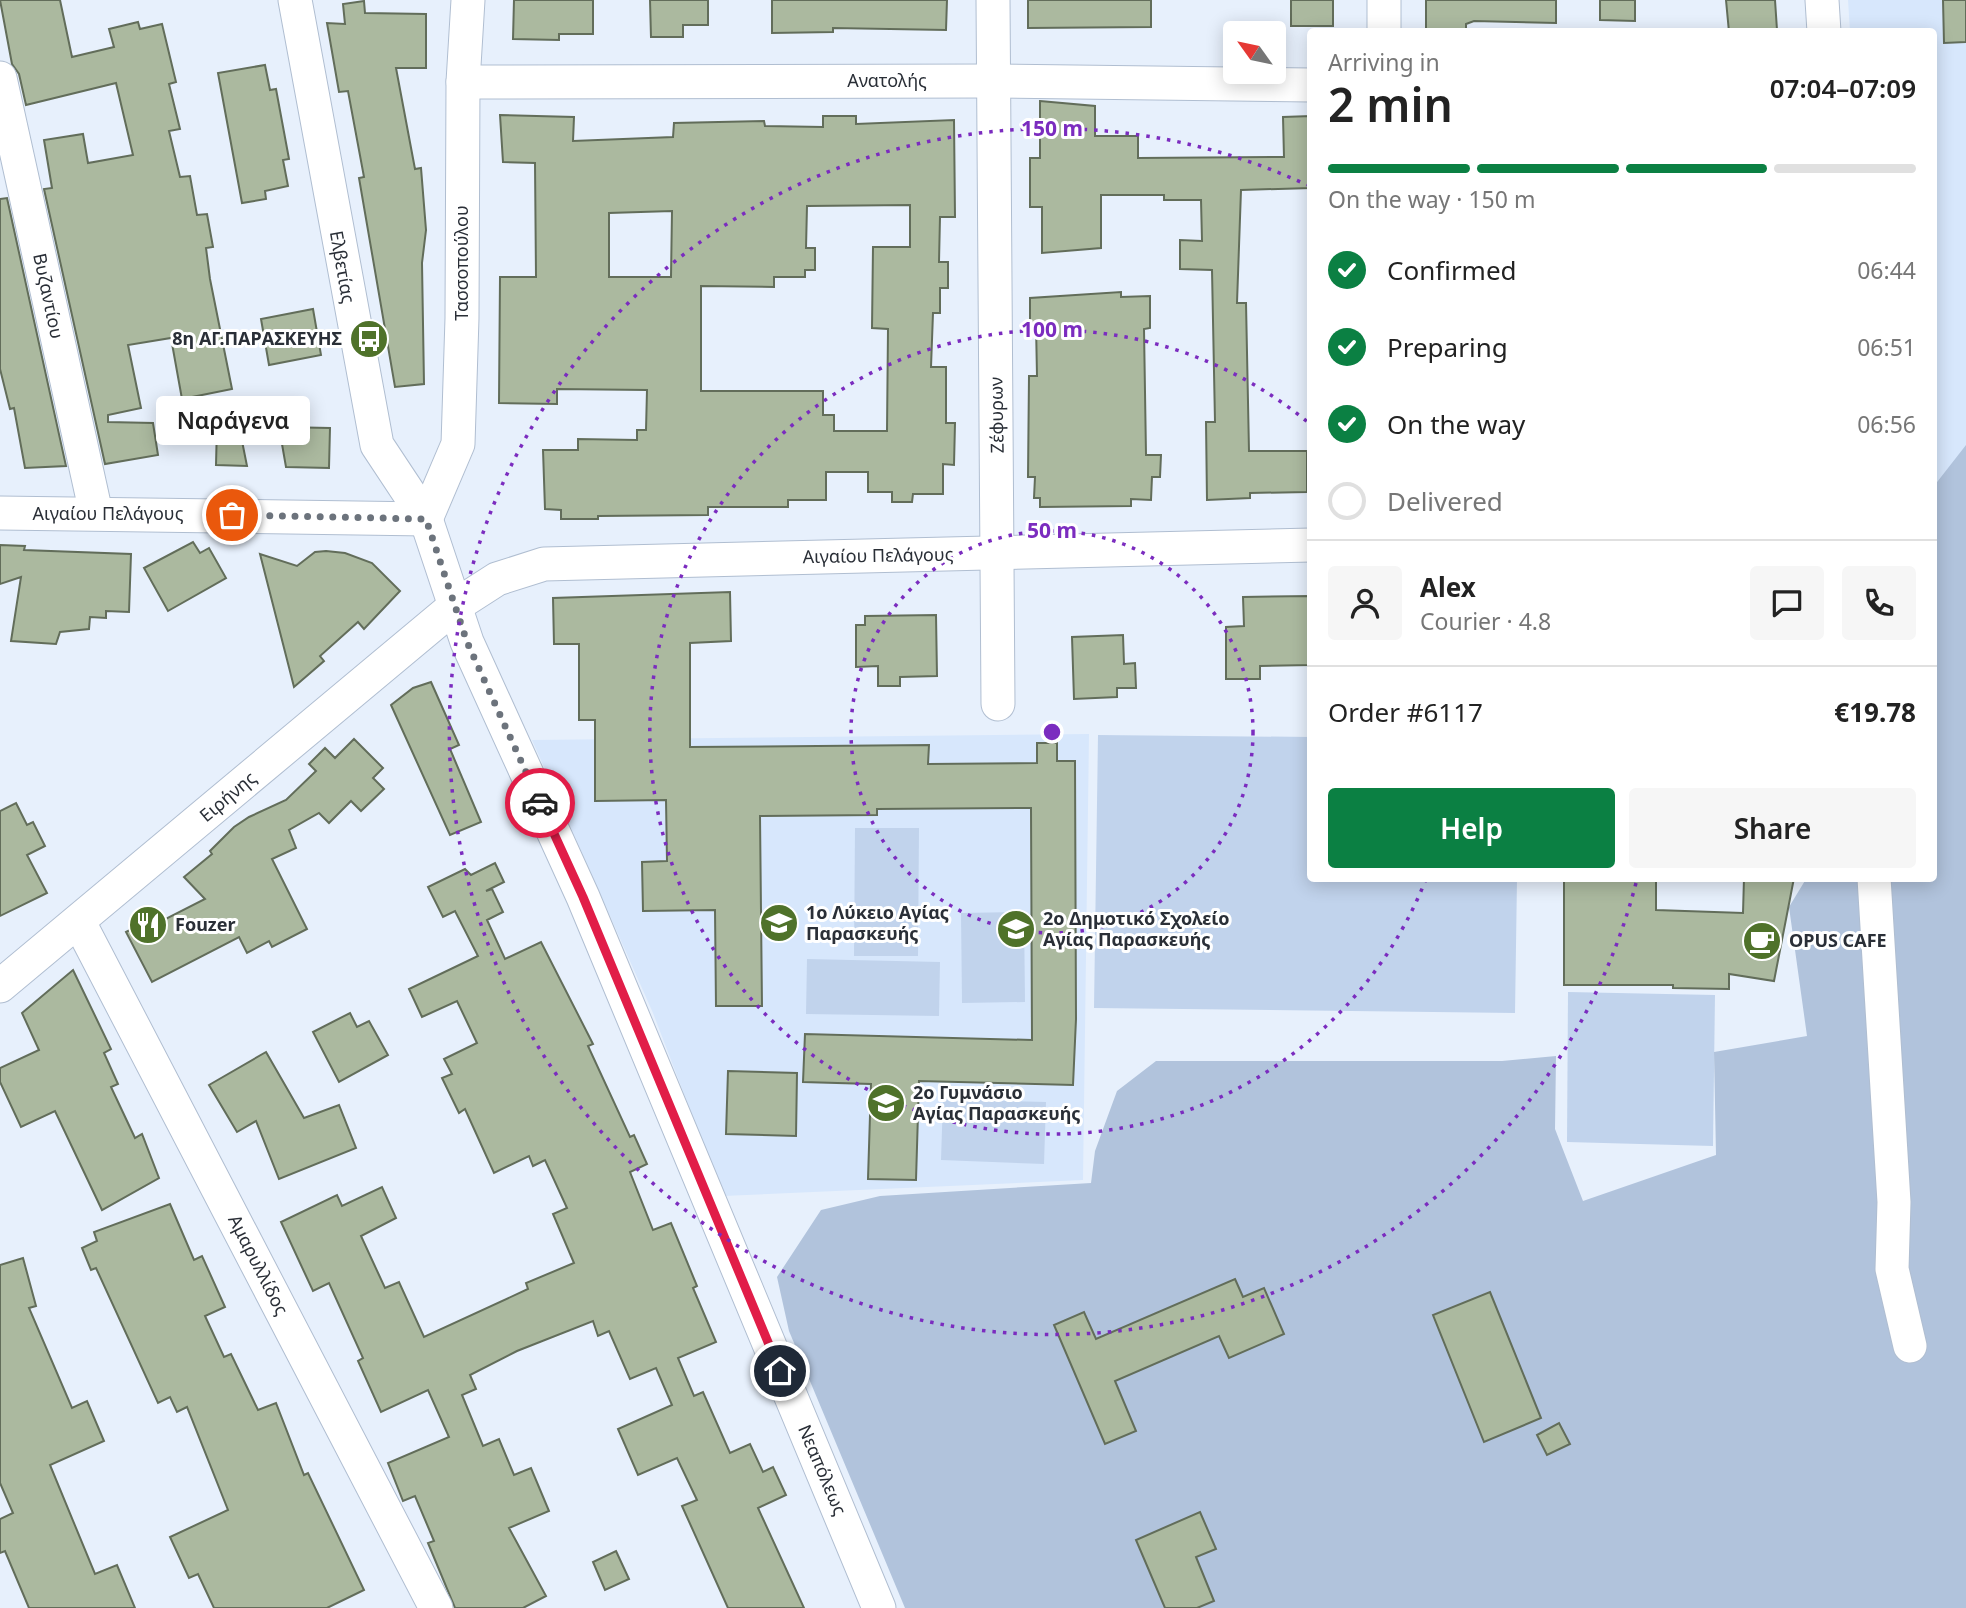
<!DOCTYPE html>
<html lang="en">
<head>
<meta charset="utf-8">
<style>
  :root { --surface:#fff; --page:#f6f6f6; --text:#222; --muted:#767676; --line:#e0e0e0; --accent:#0b8043 }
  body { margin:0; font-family:"Noto Sans",sans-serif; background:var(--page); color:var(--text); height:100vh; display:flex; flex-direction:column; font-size:26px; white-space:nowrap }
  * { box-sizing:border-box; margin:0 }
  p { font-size:23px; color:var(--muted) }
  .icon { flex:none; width:38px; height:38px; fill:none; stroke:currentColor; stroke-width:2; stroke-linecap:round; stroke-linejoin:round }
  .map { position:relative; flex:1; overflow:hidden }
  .details { position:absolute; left:1307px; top:28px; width:630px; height:854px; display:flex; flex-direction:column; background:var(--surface); border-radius:7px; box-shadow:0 4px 18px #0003 }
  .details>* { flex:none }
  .needle { width:46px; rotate:303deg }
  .fabs { position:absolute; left:1223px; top:21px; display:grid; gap:14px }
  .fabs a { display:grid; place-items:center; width:63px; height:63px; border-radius:7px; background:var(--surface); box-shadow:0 4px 18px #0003; font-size:35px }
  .pin { position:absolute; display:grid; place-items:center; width:60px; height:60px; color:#fff; margin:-30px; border:4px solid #fff; border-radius:50%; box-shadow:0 2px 7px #0007 }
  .courier { position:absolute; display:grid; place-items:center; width:70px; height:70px; margin:-35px; border:5px solid #e11d48; border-radius:50%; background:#fff; color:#222; box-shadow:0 2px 9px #0007 }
  .bubble { position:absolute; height:49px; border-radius:7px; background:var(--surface); box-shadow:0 4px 18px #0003; font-size:23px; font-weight:600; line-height:49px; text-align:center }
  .headline em { font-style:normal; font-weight:600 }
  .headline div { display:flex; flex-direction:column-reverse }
  .headline { display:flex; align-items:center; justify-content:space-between; height:119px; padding:0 21px }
  h1 { font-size:46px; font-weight:600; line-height:52px }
  .bar { display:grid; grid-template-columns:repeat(4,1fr); gap:10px 7px; align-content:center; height:84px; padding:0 21px }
  .bar i { height:9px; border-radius:5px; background:var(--line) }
  .bar .on { background:var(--accent) }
  .bar p { grid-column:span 4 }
  .line { display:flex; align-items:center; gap:18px; padding:0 21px; border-top:2px solid var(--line) }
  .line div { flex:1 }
  .round { display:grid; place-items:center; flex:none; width:74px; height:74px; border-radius:7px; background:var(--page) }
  ol { padding:0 21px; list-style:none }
  li { display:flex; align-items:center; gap:21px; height:77px }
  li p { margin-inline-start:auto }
  li .icon { padding:7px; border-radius:50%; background:var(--accent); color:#fff; stroke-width:4 }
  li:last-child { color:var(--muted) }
  li i { width:38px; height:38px; border:4px solid var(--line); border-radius:50% }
  .cta { display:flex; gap:14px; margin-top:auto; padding:14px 21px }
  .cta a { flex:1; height:80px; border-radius:7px; background:var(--accent); color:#fff; font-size:28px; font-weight:600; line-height:80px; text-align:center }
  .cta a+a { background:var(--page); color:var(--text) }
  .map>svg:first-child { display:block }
  .built { fill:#d7e7fc }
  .green { fill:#c1d3ec }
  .forest { fill:#b1c3dc }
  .building { fill:#abb99f; stroke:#626d5a; stroke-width:2; fill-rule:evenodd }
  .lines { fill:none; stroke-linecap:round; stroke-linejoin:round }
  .minor-casing { stroke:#b0bed1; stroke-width:35 }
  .minor { stroke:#fff; stroke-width:33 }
  .done { stroke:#6c737c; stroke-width:7; stroke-dasharray:0 12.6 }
  .route { stroke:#e11d48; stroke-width:9 }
  .ring { fill:none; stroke:#7b2cbf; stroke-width:3.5; stroke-dasharray:3.5 7 }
  .labels { text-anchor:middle; stroke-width:6; stroke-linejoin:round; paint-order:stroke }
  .street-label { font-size:18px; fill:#2a2f37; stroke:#fff }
  .poi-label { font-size:18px; font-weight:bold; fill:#2a2f37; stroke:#fff; text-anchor:start }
  .centre { fill:#7b2cbf; stroke:#fff; stroke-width:3.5 }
  .ring-label { font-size:21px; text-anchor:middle; font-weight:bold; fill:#7b2cbf; stroke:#fff; stroke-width:6; stroke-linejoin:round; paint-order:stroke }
</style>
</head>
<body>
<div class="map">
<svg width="1966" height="1608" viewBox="0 0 1966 1608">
  <rect width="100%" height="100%" fill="#e7f0fc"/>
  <g class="built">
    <path d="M 1848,0 L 1966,0 L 1966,956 L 1934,878 L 1934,32 L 1850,31 Z"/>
    <path d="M 1089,734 L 1083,1180 L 723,1196 L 653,1013 L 532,740 Z"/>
  </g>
  <g class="green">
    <path d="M 1098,735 L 1311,737 L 1311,878 L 1517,879 L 1515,1013 L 1094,1008 Z"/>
    <path d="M 855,828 L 919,828 L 918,956 L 854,956 Z"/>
    <path d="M 1024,912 L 1025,1002 L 962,1003 L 961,913 Z"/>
    <path d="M 807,959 L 940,962 L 939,1016 L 806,1014 Z"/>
    <path d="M 1568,992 L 1715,995 L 1713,1146 L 1567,1142 Z"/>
    <path d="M 943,1099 L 1046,1102 L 1044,1164 L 941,1160 Z"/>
  </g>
  <path class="forest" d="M 1966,445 L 1966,1608 L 905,1608 L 789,1331 L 777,1277 L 821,1210 L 880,1196 L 1091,1183 L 1095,1151 L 1117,1091 L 1156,1061 L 1502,1061 L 1556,1056 L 1555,1129 L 1583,1201 L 1716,1155 L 1714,1052 L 1807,1036 L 1789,907 L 1806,879 L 1934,878 L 1934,486 Z"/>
  <g class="building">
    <path d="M 0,0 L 60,0 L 72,57 L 114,47 L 109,29 L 138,22 L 140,29 L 162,24 L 176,82 L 169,84 L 180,129 L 169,131 L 180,177 L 190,176 L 197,215 L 207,214 L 213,247 L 206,248 L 210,279 L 232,389 L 182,399 L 171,338 L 128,345 L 141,408 L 108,415 L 108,422 L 153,423 L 158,455 L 105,464 L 44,189 L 52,188 L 44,140 L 83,134 L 88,163 L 133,155 L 116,83 L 26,105 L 19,74 L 12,64 Z"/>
    <path d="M 514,0 L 593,0 L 593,34 L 559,34 L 559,40 L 513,39 Z"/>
    <path d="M 650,0 L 708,0 L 708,25 L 683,25 L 683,37 L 651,37 Z"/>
    <path d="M 772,0 L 947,0 L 946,30 L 833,28 L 833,32 L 772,33 Z"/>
    <path d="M 1028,0 L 1151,0 L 1151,27 L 1028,28 Z"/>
    <rect x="1291" y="0" width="42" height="26"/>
    <path d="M 1426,0 L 1556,0 L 1556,23 L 1474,21 L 1466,24 L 1466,32 L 1426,32 Z"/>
    <path d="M 1600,0 L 1635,0 L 1635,21 L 1600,20 Z"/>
    <path d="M 1726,0 L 1775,0 L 1777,30 L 1729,32 Z"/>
    <path d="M 1943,0 L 1966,0 L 1966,42 L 1944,43 Z"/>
    <path d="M 364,1 L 365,13 L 426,14 L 426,68 L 396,68 L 415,169 L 421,168 L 426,230 L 422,263 L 424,384 L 395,387 L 359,178 L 364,177 L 348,91 L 339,92 L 327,23 L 345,24 L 343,4 Z"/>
    <path d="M 265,65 L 270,90 L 276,89 L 289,159 L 283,160 L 288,186 L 265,191 L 266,199 L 242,203 L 218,73 Z"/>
    <path d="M 1040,101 L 1095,106 L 1095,136 L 1138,136 L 1138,158 L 1284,157 L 1283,117 L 1311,116 L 1311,188 L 1241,190 L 1237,303 L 1246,303 L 1249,451 L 1307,451 L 1307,492 L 1250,493 L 1250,498 L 1207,500 L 1206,422 L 1215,422 L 1212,270 L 1180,269 L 1180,240 L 1202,241 L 1201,200 L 1164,200 L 1164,195 L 1101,195 L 1101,248 L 1042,253 L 1042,207 L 1030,207 L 1030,158 L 1040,158 Z"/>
    <path d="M 500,115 L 574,117 L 573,141 L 673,137 L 674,123 L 764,121 L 765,126 L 823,127 L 823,116 L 856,116 L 856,124 L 954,120 L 955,217 L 940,217 L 939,262 L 948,262 L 948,288 L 940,288 L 940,313 L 933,313 L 931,367 L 946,367 L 946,423 L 955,423 L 954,465 L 943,464 L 943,494 L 913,494 L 912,502 L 892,502 L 892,492 L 868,492 L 868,472 L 826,472 L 826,500 L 788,500 L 788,507 L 708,507 L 708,515 L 598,516 L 598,519 L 561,519 L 561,510 L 545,509 L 543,450 L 578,450 L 578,439 L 637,440 L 637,430 L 646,430 L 647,390 L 557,389 L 557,404 L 499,403 L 500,277 L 536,277 L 535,163 L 503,162 ZM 910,205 L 910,247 L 873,247 L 872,328 L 888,329 L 887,431 L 834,431 L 834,415 L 823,415 L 823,391 L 701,391 L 701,286 L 774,287 L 774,277 L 805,277 L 805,270 L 815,270 L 815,248 L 806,248 L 807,206 ZM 672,211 L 671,277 L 609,277 L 609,213 Z"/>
    <path d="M 7,198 L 66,466 L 25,468 L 14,408 L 10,409 L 0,369 L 0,199 Z"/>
    <path d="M 1121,292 L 1121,297 L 1150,296 L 1150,328 L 1144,329 L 1146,455 L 1161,455 L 1160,477 L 1152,477 L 1151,500 L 1131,499 L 1131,506 L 1040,507 L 1040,498 L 1034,498 L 1035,477 L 1028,477 L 1029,376 L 1037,376 L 1036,325 L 1030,325 L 1030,298 Z"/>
    <path d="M 313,309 L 321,355 L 269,365 L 261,319 Z"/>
    <path d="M 217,425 L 239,426 L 247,466 L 216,465 Z"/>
    <path d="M 279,427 L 330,428 L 329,468 L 286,467 Z"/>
    <path d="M 193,542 L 200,553 L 209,548 L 226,578 L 168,611 L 144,568 Z"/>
    <path d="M 0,545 L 25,546 L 24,550 L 131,554 L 129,612 L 106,611 L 106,618 L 90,617 L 89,629 L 60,632 L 56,644 L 11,641 L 21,577 L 0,584 Z"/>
    <path d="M 326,551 L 345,553 L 372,563 L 400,591 L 364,629 L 358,622 L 320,656 L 324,661 L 294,687 L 260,554 L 297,566 L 315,552 Z"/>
    <path d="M 730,592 L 731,641 L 690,643 L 690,747 L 929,745 L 928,764 L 1037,763 L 1037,743 L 1057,743 L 1057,761 L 1075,761 L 1076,1019 L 1073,1085 L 919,1081 L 916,1180 L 868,1179 L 871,1084 L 803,1082 L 805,1034 L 1032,1040 L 1031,808 L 877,809 L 877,815 L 760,816 L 762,1006 L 716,1006 L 715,910 L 643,911 L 642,862 L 667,861 L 666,800 L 595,801 L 595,720 L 579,720 L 579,644 L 554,644 L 553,598 Z"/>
    <path d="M 1311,596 L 1311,665 L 1260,666 L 1260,679 L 1226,679 L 1226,627 L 1244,626 L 1243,597 Z"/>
    <path d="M 936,615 L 937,676 L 900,677 L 900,686 L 878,686 L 878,666 L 856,667 L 856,625 L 865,625 L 865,616 Z"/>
    <path d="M 1123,635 L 1124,664 L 1135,663 L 1136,688 L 1117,688 L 1117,697 L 1074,699 L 1072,637 Z"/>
    <path d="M 431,682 L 459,745 L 450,749 L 481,822 L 450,835 L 391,705 L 413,688 Z"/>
    <path d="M 354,739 L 383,768 L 373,778 L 384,789 L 361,811 L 351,801 L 329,823 L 319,813 L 289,830 L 296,848 L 272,859 L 307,929 L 272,947 L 269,941 L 247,953 L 239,937 L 152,982 L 126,932 L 151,919 L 154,925 L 205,899 L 184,877 L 212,854 L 210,851 L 234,827 L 249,817 L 286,800 L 316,771 L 309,764 L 325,748 L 335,758 Z"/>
    <path d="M 16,803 L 27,825 L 33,822 L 45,846 L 27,855 L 47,893 L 0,916 L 0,811 Z"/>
    <path d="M 495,863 L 504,882 L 486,891 L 492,889 L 503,912 L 487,920 L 505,959 L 541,942 L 593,1044 L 588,1046 L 630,1137 L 634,1135 L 647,1164 L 630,1172 L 653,1230 L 671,1223 L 697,1286 L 693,1288 L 716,1342 L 678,1358 L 694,1396 L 703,1392 L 730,1453 L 750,1444 L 763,1472 L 773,1467 L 786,1495 L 758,1508 L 804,1608 L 728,1608 L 682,1506 L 697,1500 L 677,1458 L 638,1475 L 618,1429 L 672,1405 L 656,1368 L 630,1379 L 609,1331 L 598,1336 L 593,1321 L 517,1351 L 470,1375 L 476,1389 L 462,1395 L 483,1446 L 499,1439 L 514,1475 L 531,1468 L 549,1511 L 509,1528 L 546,1596 L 523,1608 L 455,1608 L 428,1543 L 434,1541 L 415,1496 L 403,1501 L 388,1463 L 449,1437 L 428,1390 L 381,1412 L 358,1361 L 363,1358 L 329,1283 L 313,1291 L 281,1222 L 337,1195 L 342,1206 L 382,1187 L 396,1218 L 361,1236 L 385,1288 L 399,1282 L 424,1337 L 528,1289 L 526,1283 L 574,1263 L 553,1214 L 567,1208 L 545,1160 L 533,1166 L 529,1156 L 494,1173 L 465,1109 L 459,1113 L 442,1078 L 452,1074 L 444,1059 L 477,1043 L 457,1001 L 422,1017 L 409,989 L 478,956 L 455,911 L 443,917 L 428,887 L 465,869 L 471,875 Z"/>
    <path d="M 1564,878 L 1656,878 L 1656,910 L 1743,913 L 1744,878 L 1794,878 L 1774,981 L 1729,974 L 1729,989 L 1673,988 L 1673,985 L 1564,985 Z"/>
    <path d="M 73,970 L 111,1049 L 104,1053 L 118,1084 L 111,1087 L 135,1138 L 142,1134 L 159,1178 L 102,1210 L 55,1111 L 21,1127 L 0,1082 L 0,1068 L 39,1050 L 22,1013 Z"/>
    <path d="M 350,1013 L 357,1027 L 369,1021 L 388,1055 L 339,1082 L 313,1032 Z"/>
    <path d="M 266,1052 L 304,1118 L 339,1105 L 356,1148 L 279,1179 L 256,1121 L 237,1132 L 209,1085 Z"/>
    <path d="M 728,1071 L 797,1073 L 796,1136 L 726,1134 Z"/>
    <path d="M 170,1204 L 194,1260 L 202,1256 L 225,1307 L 205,1316 L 224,1357 L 231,1354 L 258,1410 L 276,1403 L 304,1475 L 308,1473 L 364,1590 L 327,1608 L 214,1608 L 198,1574 L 189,1578 L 170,1537 L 228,1510 L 187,1407 L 177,1412 L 170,1397 L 158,1403 L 96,1268 L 91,1270 L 82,1248 L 97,1241 L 94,1232 Z"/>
    <path d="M 23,1258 L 36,1306 L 29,1308 L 72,1408 L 87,1401 L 104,1441 L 50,1465 L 95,1574 L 117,1565 L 135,1608 L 29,1608 L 5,1551 L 0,1553 L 0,1519 L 13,1513 L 0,1483 L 0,1265 Z"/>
    <path d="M 1235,1279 L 1243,1297 L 1264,1288 L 1284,1334 L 1229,1358 L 1219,1336 L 1115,1381 L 1136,1431 L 1105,1444 L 1054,1325 L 1084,1312 L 1096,1339 Z"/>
    <path d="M 1490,1292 L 1541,1418 L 1484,1442 L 1433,1315 Z"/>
    <path d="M 1559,1423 L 1570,1444 L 1547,1455 L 1537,1435 Z"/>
    <path d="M 1200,1512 L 1216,1549 L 1196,1557 L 1214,1601 L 1197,1608 L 1165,1608 L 1136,1540 Z"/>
    <path d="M 616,1551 L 629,1579 L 605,1590 L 593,1562 Z"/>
  </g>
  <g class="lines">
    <defs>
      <g id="minor">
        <path d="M 295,0 L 377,445 L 426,519 L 467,642 L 583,897 L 879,1608"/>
        <path d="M 993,0 L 998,704"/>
        <path d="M 1384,0 L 1384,32"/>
        <path d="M 1822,0 L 1824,32"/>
        <path d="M 0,78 L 96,513"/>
        <path d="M 463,82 L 993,81 L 1311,85"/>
        <path d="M 0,513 L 426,519"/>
        <path d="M 426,519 L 458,444 L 462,318 L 463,82 L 468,0"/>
        <path d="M 1874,878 L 1894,1202 L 1892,1269 L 1910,1346"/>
        <path d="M 79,922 L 436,1608"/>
        <path d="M 0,986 L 455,606 L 497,579 L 544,564 L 1311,545"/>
      </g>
    </defs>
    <use href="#minor" class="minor-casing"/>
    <use href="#minor" class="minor"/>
  </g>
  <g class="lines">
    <path class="done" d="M 232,515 L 426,519 L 467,642 L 540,803"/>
    <path class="route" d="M 540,803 L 583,897 L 780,1371"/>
  </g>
  <g class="ring">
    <circle cx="1052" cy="732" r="201"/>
    <path d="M1426 879A402 402 0 1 1 1310 424"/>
    <path d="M1636 883A603 603 0 1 1 1307 185"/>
  </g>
  <defs>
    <symbol id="bus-disc" viewBox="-11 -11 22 22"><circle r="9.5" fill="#4f722a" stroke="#fff"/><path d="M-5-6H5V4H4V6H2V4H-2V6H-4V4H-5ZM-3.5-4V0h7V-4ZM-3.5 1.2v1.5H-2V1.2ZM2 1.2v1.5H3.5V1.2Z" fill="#fff"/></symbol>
    <symbol id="school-disc" viewBox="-11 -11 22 22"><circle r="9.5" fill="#4f722a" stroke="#fff"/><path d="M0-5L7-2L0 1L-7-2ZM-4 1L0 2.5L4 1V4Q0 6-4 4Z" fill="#fff"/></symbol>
    <symbol id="restaurant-disc" viewBox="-11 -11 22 22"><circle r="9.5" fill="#4f722a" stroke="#fff"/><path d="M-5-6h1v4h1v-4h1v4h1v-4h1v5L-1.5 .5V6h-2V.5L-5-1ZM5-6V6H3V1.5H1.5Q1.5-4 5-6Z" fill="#fff"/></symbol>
    <symbol id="cafe-disc" viewBox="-11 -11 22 22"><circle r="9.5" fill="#4f722a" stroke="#fff"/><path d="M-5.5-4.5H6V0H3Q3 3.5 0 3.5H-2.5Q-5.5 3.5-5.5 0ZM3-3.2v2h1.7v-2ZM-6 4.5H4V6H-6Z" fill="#fff"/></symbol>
  </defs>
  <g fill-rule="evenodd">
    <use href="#bus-disc" x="347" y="317" width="44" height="44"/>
    <use href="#school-disc" x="757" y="901" width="44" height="44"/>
    <use href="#restaurant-disc" x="126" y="903" width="44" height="44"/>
    <use href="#school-disc" x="994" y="907" width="44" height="44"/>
    <use href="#cafe-disc" x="1740" y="919" width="44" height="44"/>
    <use href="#school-disc" x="864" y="1081" width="44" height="44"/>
  </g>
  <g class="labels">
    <g class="street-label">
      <text x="887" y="87">Ανατολής</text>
      <text transform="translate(462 263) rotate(-90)" y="6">Τασσοπούλου</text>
      <text transform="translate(342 267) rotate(80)" y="6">Ελβετίας</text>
      <text transform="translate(48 296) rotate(78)" y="6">Βυζαντίου</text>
      <text transform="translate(997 415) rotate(-91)" y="6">Ζέφυρων</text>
      <text x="108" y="520">Αιγαίου Πελάγους</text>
      <text transform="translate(878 556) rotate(-1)" y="6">Αιγαίου Πελάγους</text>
      <text transform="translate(228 797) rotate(-40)" y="6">Ειρήνης</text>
      <text transform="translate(258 1265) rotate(63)" y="6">Αμαρυλλίδος</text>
      <text transform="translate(822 1470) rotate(67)" y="6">Νεαπόλεως</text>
    </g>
    <g class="poi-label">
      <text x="342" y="345" text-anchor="end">8η ΑΓ.ΠΑΡΑΣΚΕΥΗΣ</text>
      <text x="806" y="919">1ο Λύκειο Αγίας<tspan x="806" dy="21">Παρασκευής</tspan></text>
      <text x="1043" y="925">2ο Δημοτικό Σχολείο<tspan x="1043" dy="21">Αγίας Παρασκευής</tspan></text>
      <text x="175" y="931">Fouzer</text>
      <text x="1789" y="947">OPUS CAFE</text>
      <text x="913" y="1099">2ο Γυμνάσιο<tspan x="913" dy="21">Αγίας Παρασκευής</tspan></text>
    </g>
  </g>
  <circle cx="1052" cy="732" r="10" class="centre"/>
  <g class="ring-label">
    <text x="1052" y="136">150 m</text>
    <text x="1052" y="337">100 m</text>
    <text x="1052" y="538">50 m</text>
  </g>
</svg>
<div class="fabs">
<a><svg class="needle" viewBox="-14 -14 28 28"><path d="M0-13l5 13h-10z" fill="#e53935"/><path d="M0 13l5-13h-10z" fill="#767676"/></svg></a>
</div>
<div class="pin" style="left:232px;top:515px;background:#ea580c"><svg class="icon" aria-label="bag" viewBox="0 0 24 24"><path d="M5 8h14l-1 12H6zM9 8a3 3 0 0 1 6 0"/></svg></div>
<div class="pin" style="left:780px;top:1371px;background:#1f2937"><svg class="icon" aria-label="home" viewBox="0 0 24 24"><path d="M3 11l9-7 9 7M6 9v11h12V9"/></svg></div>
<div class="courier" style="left:540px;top:803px"><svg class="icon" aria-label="car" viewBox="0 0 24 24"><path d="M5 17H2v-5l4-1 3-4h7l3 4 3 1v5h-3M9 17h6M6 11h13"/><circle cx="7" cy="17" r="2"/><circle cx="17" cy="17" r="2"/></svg></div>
<div class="bubble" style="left:156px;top:396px;width:154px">Ναράγενα</div>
<section class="details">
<div class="headline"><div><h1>2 min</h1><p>Arriving in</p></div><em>07:04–07:09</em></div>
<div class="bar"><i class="on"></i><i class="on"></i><i class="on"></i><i></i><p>On the way · 150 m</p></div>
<ol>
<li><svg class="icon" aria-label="check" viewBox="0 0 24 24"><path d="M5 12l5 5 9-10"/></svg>Confirmed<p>06:44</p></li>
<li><svg class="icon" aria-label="check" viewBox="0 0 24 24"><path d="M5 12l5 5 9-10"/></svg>Preparing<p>06:51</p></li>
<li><svg class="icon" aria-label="check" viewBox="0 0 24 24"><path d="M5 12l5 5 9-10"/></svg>On the way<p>06:56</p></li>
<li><i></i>Delivered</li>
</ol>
<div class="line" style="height:126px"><a class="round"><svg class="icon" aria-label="person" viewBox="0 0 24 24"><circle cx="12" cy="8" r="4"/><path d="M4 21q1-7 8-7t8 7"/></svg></a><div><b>Alex</b><p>Courier · 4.8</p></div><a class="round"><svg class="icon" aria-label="chat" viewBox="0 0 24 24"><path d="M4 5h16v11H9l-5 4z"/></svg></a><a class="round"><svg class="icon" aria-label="phone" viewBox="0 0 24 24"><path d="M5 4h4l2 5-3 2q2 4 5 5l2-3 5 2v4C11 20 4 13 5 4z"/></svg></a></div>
<div class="line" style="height:91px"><div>Order #6117</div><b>€19.78</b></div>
<div class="cta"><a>Help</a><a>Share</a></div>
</section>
</div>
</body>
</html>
